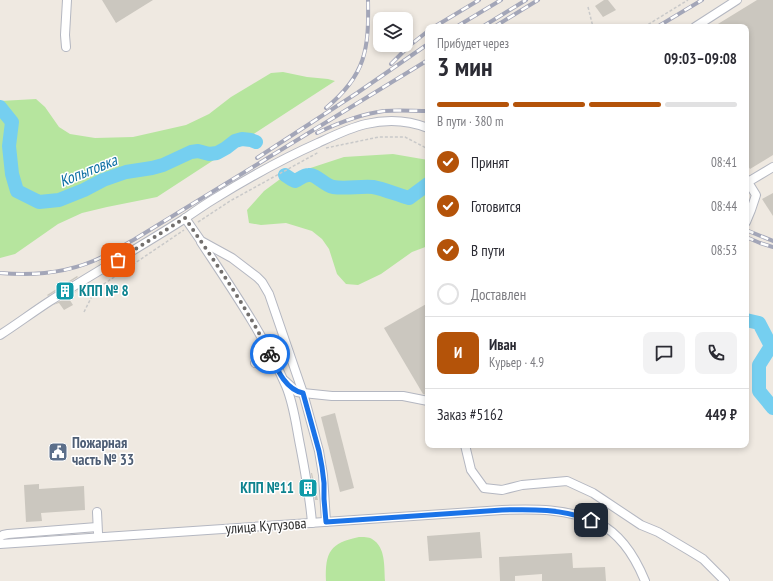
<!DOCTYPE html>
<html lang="ru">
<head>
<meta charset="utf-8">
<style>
  :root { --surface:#fff; --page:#f2f2f3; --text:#2b2b33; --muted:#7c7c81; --line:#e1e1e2; --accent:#b45309 }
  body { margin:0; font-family:"PT Sans Narrow",sans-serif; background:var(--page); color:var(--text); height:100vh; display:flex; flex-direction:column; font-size:15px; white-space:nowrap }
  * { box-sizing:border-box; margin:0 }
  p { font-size:13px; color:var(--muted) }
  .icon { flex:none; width:22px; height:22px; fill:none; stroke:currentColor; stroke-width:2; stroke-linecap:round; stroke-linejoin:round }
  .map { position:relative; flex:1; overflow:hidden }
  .side { position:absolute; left:425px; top:24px; width:324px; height:424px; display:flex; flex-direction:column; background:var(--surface); border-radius:8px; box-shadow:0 2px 6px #0003 }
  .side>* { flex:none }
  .controls { position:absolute; left:373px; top:12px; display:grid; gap:8px }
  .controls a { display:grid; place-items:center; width:40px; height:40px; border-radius:8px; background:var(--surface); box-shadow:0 2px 6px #0003; font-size:20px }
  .pin { position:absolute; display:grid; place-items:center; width:34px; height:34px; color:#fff; margin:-17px; border-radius:8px; box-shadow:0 2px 6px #0006 }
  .courier { position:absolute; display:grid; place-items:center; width:40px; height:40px; margin:-20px; border:3px solid #1a73e8; border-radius:50%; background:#fff; color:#222; box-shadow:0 1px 5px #0007 }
  .head em { font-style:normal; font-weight:800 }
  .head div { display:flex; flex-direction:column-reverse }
  .head { display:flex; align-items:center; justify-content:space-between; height:68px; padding:0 12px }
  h1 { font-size:26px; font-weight:800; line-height:30px }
  .bar { display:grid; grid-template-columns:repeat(4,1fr); gap:6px 4px; align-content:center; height:48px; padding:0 12px }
  .bar i { height:5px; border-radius:3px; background:var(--line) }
  .bar .active { background:var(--accent) }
  .bar p { grid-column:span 4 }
  .line { display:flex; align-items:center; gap:10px; padding:0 12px; border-top:1px solid var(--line) }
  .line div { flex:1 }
  .round { display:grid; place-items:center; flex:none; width:42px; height:42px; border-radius:8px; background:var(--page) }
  ol { padding:0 12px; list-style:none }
  li { display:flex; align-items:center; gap:12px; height:44px }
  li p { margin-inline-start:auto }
  li .icon { padding:4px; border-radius:50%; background:var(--accent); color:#fff; stroke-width:4 }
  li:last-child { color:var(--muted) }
  li i { width:22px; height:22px; border:2px solid var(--line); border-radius:50% }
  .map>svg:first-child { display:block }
  .green { fill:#b6e59e }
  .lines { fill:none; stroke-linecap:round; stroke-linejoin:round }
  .river { stroke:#75cff0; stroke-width:14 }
  .building { fill:#cbc7bf }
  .minor-casing { stroke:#b4b7c1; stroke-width:10 }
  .path { stroke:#c9c9c9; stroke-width:1.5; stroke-dasharray:3 2; stroke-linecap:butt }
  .minor { stroke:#fff; stroke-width:8 }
  .rail-casing { stroke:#a3a6b8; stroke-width:4 }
  .rail { stroke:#fff; stroke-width:2.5; stroke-dasharray:8; stroke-linecap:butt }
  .done { stroke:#726f6d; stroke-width:4; stroke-dasharray:0 7.2 }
  .route { stroke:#1a73e8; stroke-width:5 }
  .labels { text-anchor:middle; stroke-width:3; stroke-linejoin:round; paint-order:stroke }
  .culture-label { font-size:15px; font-weight:bold; fill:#0d838f; stroke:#fff; text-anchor:start }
  .service-label { font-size:15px; font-weight:bold; fill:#4e5e75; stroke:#fff; text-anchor:start }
  .street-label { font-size:15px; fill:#2e2e2e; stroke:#fff }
  .water-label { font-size:16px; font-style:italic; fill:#0d6fa3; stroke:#fff }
</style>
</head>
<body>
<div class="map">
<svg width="773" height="581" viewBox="0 0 773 581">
  <rect width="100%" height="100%" fill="#efe9e1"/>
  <g class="green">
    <path d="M 283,72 L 307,77 L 328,79 L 335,81 L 157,197 L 107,207 L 82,213 L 58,224 L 15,254 L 0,258 L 0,101 L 36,99 L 45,107 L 59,127 L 70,134 L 95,138 L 133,137 L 186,125 L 209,114 L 231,97 L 271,73 Z"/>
    <path d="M 393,154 L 428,160 L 428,246 L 412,252 L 381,274 L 358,285 L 346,284 L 337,274 L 329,249 L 322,239 L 312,231 L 286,223 L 261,225 L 249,223 L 247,210 L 264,191 L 283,177 L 344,157 Z"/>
    <path d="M 359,537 C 363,537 369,537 372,539 C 386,547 384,567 385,581 L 326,581 C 325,552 330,543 359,537 Z"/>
  </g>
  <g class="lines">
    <g class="river">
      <path d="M 0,107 L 12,122 L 9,146 L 12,174 L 17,191 L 39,202 L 59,200 L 84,190 L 103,180 L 126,172 L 152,168 L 163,165 L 191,152 L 198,151 L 209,154 L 217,153 L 226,148 L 235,141 L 242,139 L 251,140 L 256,142"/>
      <path d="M 285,175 L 291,179 L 295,181 C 300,179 303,175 309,175 C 316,174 324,185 333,187 C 346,189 360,186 373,187 C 384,189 398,195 409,198 L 428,184"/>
      <path d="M 746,320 L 759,323 L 771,346 L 759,365 L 759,391 L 773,408"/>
    </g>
  </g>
  <g class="building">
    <path d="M 102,0 L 153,0 L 116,23 Z"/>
    <path d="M 604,0 L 608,0 L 616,10 L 603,17 L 595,6 Z"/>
    <path d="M 757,0 L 773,0 L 773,155 L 750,169 L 746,163 L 746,27 L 713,27 Z"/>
    <path d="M 773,193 L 773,216 L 762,199 Z"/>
    <path d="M 77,276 L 78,277 L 48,296 L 47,295 Z"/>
    <path d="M 84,287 L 68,297 L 73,305 L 64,310 L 59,303 L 53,305 Z"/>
    <path d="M 428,303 L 428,394 L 426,395 L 423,394 L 384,328 Z"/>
    <path d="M 335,413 L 354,488 L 340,492 L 321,417 Z"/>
    <path d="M 311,473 L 312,473 L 318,500 L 315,500 Z"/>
    <path d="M 39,484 L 39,489 L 84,486 L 85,510 L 41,513 L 42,521 L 26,522 L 24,485 Z"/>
    <path d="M 480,532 L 482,558 L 429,561 L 427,536 Z"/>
    <path d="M 572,553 L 573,568 L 605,567 L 606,581 L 542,581 L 542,574 L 515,576 L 515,581 L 500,581 L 499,557 Z"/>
  </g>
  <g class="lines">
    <defs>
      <g id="minor">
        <path d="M 695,27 L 737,0"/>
        <path d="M 66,47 L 65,35 L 67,0"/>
        <path d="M 746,179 L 748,182 L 773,167"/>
        <path d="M 185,218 L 201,241 L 232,258 L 257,277 L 262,282 L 269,294 L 303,393 L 319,451 L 323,475 L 326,522"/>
        <path d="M 746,222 L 751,210 L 756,195 L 748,182"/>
        <path d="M 201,242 C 232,289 264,335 286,386 C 294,405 296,425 300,445 C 305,471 310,497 312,523"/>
        <path d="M 0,335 C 17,324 33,312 50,301 C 94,273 140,247 184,219 C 194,212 204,205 214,199 C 248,178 282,159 318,143 C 333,136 349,128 366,124 C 387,119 408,120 428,128"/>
        <path d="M 255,363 L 270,355"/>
        <path d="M 285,381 L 297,392 L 303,393 L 332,396 L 403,396 L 428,401"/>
        <path d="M 465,445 L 471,470 L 484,488 L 502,490 L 522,485 L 567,481 L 593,493 L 641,525 L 658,532 L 690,551 L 703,559 L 725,581"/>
        <path d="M 97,512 L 98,533"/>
        <path d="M 0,537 L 3,535 L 8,534 L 97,527"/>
        <path d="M 0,544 L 502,510 C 534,509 568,508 598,523 C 621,534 636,559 645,581"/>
      </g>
    </defs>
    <use href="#minor" class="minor-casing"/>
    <g class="path">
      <path d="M 588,7 L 593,27"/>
      <path d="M 644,27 L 688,0"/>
      <path d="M 326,148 L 379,137 L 405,137 L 428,149"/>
      <path d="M 198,222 L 230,201 L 319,152"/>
      <path d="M 84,312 L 95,290 L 184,230"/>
    </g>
    <use href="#minor" class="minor"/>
    <defs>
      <g id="rail">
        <path d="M 434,27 L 479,0"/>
        <path d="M 456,27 L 501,0"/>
        <path d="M 482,27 L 526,0"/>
        <path d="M 494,27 L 538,0"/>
        <path d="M 657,27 L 702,0"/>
        <path d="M 391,64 L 409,46 L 428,31"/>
        <path d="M 326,108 C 366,75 369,49 368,0"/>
        <path d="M 317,133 C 338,123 361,114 384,111 C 399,110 414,111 428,111"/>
        <path d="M 257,158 L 357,93 L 428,44"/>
        <path d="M 746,230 L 773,241"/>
        <path d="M 746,237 L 760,243 L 773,247"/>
        <path d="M 0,273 C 35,276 70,273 102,257 C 113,252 124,245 135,239 L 428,60"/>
      </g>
    </defs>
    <use href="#rail" class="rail-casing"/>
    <use href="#rail" class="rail"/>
  </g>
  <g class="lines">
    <path class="done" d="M 118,260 L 185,218 C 215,262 246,306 270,354"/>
    <path class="route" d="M 270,354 C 277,369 285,389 303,393 L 319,451 L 322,467 L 324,483 L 324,499 L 326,522 L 502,510 C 532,509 562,509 591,520"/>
  </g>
  <defs>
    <symbol id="building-square" viewBox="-11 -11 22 22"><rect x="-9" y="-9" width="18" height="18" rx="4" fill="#0f9aa8" stroke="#fff"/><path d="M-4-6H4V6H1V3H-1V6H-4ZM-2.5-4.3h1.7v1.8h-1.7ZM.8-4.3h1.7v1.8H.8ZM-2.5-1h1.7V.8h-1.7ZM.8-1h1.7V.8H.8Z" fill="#fff"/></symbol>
    <symbol id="civic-square" viewBox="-11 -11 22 22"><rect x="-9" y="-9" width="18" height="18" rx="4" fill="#5c6f8a" stroke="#fff"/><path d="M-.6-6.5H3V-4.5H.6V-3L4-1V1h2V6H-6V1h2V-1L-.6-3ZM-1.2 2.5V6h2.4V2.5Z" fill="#fff"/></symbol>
  </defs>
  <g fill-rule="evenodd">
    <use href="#building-square" x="54" y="280" width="22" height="22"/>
    <use href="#civic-square" x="47" y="441" width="22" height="22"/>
    <use href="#building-square" x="297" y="477" width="22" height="22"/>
  </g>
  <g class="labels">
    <g class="culture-label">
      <text x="79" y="296">КПП № 8</text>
      <text x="294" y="493" text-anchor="end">КПП №11</text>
    </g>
    <g class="service-label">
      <text x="72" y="448">Пожарная<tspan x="72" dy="17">часть № 33</tspan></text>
    </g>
    <g class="street-label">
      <text transform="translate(266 526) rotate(-4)" y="5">улица Кутузова</text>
    </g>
    <g class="water-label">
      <text transform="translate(88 170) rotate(-22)" y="6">Копытовка</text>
    </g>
  </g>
</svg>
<div class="controls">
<a><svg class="icon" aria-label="layers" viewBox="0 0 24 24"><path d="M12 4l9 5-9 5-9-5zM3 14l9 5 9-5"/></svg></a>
</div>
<div class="pin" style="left:118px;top:260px;background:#ea580c"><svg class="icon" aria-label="bag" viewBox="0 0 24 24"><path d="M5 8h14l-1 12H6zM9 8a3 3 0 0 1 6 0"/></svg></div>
<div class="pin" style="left:591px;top:520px;background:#1f2937"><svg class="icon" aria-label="home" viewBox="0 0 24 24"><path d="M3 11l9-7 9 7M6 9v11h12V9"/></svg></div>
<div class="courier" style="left:270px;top:354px"><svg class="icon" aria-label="bike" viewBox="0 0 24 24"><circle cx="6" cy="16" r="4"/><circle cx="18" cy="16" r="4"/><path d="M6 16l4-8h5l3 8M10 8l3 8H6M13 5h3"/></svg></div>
<section class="side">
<div class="head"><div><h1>3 мин</h1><p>Прибудет через</p></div><em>09:03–09:08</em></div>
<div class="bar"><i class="active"></i><i class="active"></i><i class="active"></i><i></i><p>В пути · 380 m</p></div>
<ol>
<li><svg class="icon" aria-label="check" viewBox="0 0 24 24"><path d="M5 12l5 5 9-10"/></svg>Принят<p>08:41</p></li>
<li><svg class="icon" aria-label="check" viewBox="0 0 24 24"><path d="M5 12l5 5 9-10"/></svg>Готовится<p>08:44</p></li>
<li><svg class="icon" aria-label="check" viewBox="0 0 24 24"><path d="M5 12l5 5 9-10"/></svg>В пути<p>08:53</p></li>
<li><i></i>Доставлен</li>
</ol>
<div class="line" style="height:72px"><b class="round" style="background:var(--accent);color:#fff">И</b><div><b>Иван</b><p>Курьер · 4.9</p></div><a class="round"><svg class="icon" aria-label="chat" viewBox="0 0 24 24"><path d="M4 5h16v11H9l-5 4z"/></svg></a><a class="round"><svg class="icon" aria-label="phone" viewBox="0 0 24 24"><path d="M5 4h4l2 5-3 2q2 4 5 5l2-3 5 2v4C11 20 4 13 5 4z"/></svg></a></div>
<div class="line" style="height:52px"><div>Заказ #5162</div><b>449 ₽</b></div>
</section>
</div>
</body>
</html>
